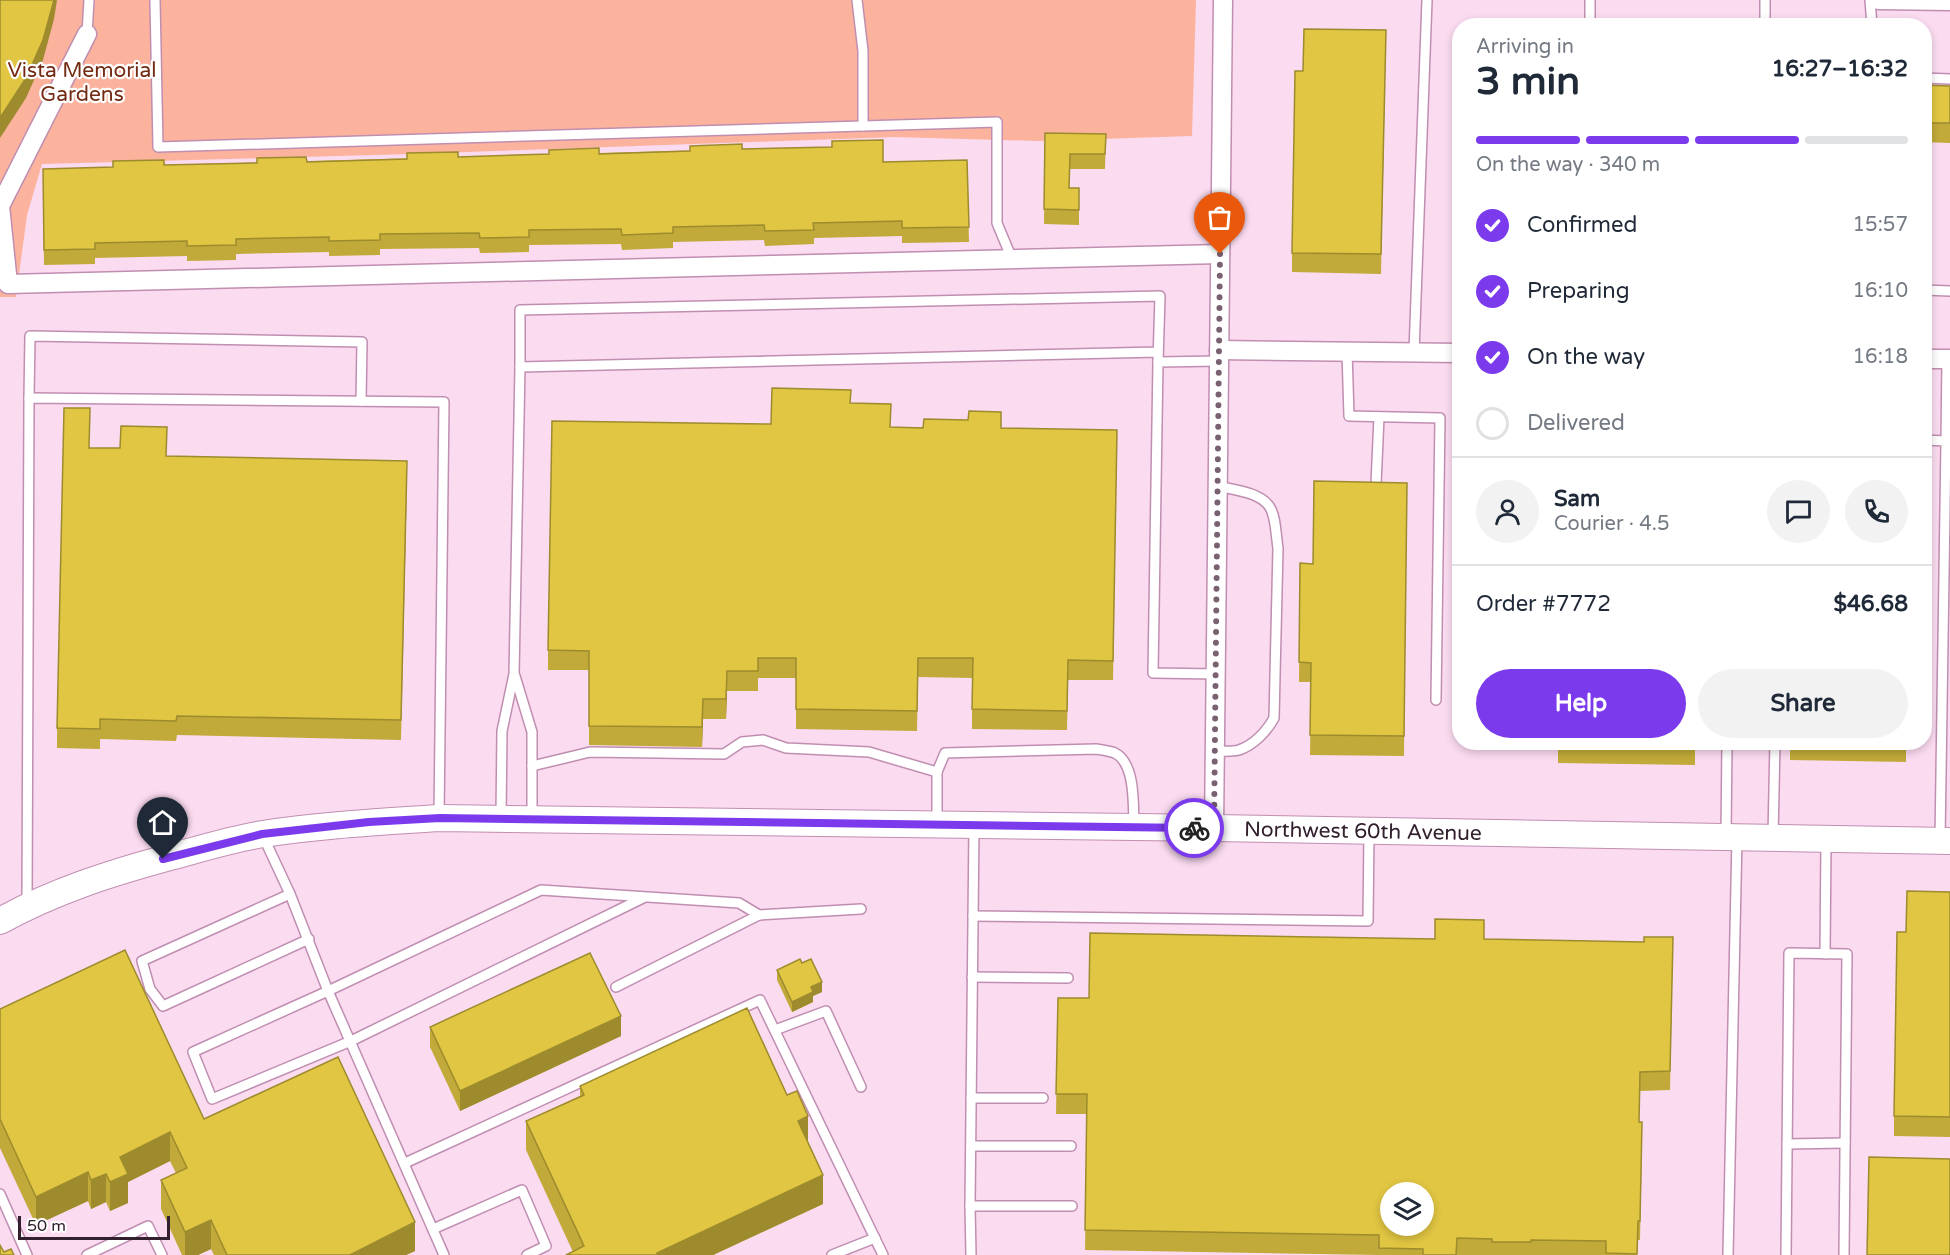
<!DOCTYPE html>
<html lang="en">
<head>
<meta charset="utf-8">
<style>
  :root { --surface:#fff; --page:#f2f2f3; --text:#1f2937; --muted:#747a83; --line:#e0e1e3; --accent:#7c3aed }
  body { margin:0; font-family:"Varela Round",sans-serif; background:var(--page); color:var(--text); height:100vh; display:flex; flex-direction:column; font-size:22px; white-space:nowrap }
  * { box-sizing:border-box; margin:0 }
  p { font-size:20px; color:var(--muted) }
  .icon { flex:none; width:33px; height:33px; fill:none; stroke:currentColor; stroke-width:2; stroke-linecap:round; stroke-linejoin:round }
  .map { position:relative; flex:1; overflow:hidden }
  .drawer { position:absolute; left:1452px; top:18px; width:480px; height:732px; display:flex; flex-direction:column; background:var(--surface); border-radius:24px; box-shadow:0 3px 9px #0003 }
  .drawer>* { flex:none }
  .buttons { position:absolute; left:1380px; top:1182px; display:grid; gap:12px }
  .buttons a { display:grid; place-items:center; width:54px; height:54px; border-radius:50%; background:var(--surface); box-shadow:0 3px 9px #0003; font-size:30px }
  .scale { position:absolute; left:18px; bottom:15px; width:152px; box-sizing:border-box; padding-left:6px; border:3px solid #33202e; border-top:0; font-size:16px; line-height:21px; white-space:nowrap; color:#33202e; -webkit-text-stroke:4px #fff; paint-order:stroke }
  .pin { position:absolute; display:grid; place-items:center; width:51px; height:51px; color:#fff; margin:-62px -26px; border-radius:50% 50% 50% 0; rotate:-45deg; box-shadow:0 0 6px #0007 }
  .pin .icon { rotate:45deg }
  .courier { position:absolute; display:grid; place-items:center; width:60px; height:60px; margin:-30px; border:4px solid #7c3aed; border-radius:50%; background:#fff; color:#222; box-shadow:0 2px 8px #0007 }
  .overview em { font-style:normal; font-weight:800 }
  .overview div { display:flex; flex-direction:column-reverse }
  .overview { display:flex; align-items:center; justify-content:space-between; height:102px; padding:0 24px }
  h1 { font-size:39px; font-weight:800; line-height:45px }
  .bar { display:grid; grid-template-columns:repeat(4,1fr); gap:9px 6px; align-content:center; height:72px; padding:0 24px }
  .bar i { height:8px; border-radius:4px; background:var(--line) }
  .bar .active { background:var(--accent) }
  .bar p { grid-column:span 4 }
  .line { display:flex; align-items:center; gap:15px; padding:0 24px; border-top:2px solid var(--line) }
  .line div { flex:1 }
  .round { display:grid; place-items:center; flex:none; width:63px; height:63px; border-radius:32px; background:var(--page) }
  ol { padding:0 24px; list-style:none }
  li { display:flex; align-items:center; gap:18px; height:66px }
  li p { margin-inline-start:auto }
  li .icon { padding:6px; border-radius:50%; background:var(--accent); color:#fff; stroke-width:4 }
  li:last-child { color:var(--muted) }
  li i { width:33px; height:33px; border:3px solid var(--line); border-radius:50% }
  .action { display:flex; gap:12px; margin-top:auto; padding:12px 24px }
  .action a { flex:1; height:69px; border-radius:36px; background:var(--accent); color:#fff; font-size:24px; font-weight:800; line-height:69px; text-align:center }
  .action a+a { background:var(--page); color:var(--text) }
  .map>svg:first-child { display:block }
  .green { fill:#fbb39d }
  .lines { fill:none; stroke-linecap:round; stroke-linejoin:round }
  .lane-casing { stroke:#c08eb1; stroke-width:12 }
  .street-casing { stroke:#c08eb1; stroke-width:21 }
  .secondary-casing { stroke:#c08eb1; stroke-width:28 }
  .lane { stroke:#fff; stroke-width:9 }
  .street { stroke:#fff; stroke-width:18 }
  .secondary { stroke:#fff; stroke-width:26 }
  .wall { fill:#c1aa39 }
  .shaded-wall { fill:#9d8b2e }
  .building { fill:#e0c642; stroke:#9d8b2e; stroke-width:1.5; fill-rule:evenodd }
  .done { stroke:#796172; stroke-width:6; stroke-dasharray:0 10.8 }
  .route { stroke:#7c3aed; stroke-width:8 }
  .labels { text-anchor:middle; stroke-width:4.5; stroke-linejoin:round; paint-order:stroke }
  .park-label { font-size:21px; fill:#732b14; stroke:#fff }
  .street-label { font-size:21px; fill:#33202e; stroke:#fff }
</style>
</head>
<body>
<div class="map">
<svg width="1950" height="1255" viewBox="0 0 1950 1255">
  <rect width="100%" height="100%" fill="#fbdbf0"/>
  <path class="green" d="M 0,0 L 1196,0 L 1192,136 L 1039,141 L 894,137 L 411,154 L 42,164 L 27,215 L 16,297 L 0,297 Z"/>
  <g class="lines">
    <defs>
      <g id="lane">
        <path d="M 155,0 L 158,147 L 997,122 L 997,223 L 1012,259"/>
        <path d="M 857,0 L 863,51 L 863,126"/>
        <path d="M 1870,0 L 1872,26"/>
        <path d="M 1590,26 L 1590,0"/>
        <path d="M 1765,26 L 1765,0"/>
        <path d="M 87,34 L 89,0"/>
        <path d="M 1924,78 L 1950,79"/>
        <path d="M 1924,290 L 1950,291"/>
        <path d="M 1925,290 L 1926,162"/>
        <path d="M 1347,352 L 1349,416 L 1440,418 L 1436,700"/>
        <path d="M 1414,352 L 1427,0"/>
        <path d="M 1158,362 L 1160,296 L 520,310 L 520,367 L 1158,352"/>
        <path d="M 29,398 L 30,336 L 362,342 L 361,401"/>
        <path d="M 1924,440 L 1946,441 L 1940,840"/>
        <path d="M 1946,441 L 1947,359"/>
        <path d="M 1376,484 L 1379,417"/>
        <path d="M 1216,674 L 1153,673 L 1158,362 L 1219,361"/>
        <path d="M 515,676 L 532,732 L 532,819"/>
        <path d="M 1215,751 C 1222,751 1232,752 1239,750 C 1254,745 1267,731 1274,718 L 1278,548 C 1276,537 1276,515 1269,506 C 1259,492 1234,490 1218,486"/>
        <path d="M 532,766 L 590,752 L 724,754 L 742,742 L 763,740 L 786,748 L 869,752 L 937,772"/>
        <path d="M 501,816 L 502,731 L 514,674 L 520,367"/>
        <path d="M 937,824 L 937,772 L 945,753 L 1096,749 C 1102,750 1110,751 1115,753 C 1136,764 1133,806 1134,826"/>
        <path d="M 974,826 L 970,1206 L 1072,1206"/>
        <path d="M 1726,835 L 1727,742"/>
        <path d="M 263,836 L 290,894 L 328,991 L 444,1255"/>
        <path d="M 1773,836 L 1775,742"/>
        <path d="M 290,894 L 142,961 L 150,989 L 163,1006 L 309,939"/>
        <path d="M 645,897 L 351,1041 L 212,1099 L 193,1052 L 328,991 L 541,890 L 739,903 L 759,915 L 861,909"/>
        <path d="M 27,905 L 29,398 L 444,402 L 439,816"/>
        <path d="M 973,916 L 1368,921 L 1369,832"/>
        <path d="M 1825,954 L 1826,842"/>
        <path d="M 972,977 L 1068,978"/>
        <path d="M 616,987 L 759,915"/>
        <path d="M 775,1030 L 826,1011 L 861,1087"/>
        <path d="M 971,1098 L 1043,1098"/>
        <path d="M 1787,1144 L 1845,1143"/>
        <path d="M 971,1146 L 1071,1146"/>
        <path d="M 405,1163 L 760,1000 L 883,1255"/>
        <path d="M 0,1194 L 27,1255"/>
        <path d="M 970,1206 L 971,1255"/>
        <path d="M 433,1229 L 522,1190 L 546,1246 L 527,1255"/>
        <path d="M 87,1255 L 148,1226 L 162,1255"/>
        <path d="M 832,1255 L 875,1238"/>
        <path d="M 1728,1255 L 1737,838"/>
        <path d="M 1786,1255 L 1789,953 L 1847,954 L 1844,1255"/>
      </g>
      <g id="street">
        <path d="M 1878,0 L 1950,1"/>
        <path d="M 87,34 L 0,206 L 8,284 L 1220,254"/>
        <path d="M 1219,350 L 1460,353"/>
        <path d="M 1924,359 L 1950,359"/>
        <path d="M 1214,828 L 1223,0"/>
      </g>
      <path id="secondary" d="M 0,921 C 54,891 111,873 170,857 C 200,849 232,839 263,834 C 321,825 381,822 439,818 L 1214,828 L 1950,841"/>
    </defs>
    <use href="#lane" class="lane-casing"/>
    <use href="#street" class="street-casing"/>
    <use href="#secondary" class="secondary-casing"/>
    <use href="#lane" class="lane"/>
    <use href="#street" class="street"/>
    <use href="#secondary" class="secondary"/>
  </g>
  <g class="wall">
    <path d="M 1386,30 L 1381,274 L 1292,272 L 1292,253 L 1303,71 Z"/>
    <path d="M 1924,85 L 1950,86 L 1950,143 L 1924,142 Z"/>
    <path d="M 1045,133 L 1106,134 L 1105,169 L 1070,169 L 1069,188 L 1079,188 L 1079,225 L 1044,224 Z"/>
    <path d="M 742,149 L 883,162 L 967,160 L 969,242 L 902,243 L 902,236 L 814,238 L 814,244 L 765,246 L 764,240 L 673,242 L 673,248 L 622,250 L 621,244 L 529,245 L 529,252 L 480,253 L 479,248 L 380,249 L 380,255 L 329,256 L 329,252 L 236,254 L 236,260 L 187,261 L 187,256 L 95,258 L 95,264 L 44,265 L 43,184 L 164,165 Z"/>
    <path d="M 851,403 L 891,427 L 1001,428 L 1117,430 L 1113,680 L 1068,680 L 1067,730 L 972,729 L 972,678 L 918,677 L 917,731 L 796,729 L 796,678 L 758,678 L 758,691 L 727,691 L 726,719 L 703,719 L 702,747 L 589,745 L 589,670 L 548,670 L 548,650 L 771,424 Z"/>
    <path d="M 89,448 L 407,481 L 401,740 L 177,735 L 176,741 L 100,739 L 100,749 L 57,748 L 57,728 Z"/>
    <path d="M 1407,483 L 1404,756 L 1310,755 L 1311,682 L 1299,682 L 1300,563 L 1313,564 Z"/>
    <path d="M 1558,742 L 1695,742 L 1695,765 L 1558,763 Z"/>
    <path d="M 1790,742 L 1906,742 L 1906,762 L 1790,760 Z"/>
    <path d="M 1950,892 L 1950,1137 L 1894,1136 L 1894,1116 L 1906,932 Z"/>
    <path d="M 1673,937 L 1670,1090 L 1640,1091 L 1639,1122 L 1642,1142 L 1640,1240 L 1638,1240 L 1637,1255 L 1379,1255 L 1085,1250 L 1087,1114 L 1056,1114 L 1058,998 L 1089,998 L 1484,939 L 1644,942 Z"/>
    <path d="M 777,970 L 822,992 L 813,996 L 813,1002 L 792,1012 L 777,980 Z"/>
    <path d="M 0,1009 L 204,1119 L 415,1251 L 406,1255 L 214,1255 L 211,1249 L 198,1255 L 182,1255 L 161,1209 L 161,1180 L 176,1173 L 170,1161 L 128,1182 L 128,1203 L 110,1211 L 106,1202 L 91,1209 L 88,1201 L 36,1225 L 0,1148 Z"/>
    <path d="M 430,1027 L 621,1036 L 460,1111 L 430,1047 Z"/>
    <path d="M 580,1086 L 808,1143 L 823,1204 L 713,1255 L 566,1255 L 573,1252 L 526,1150 L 526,1121 L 580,1096 Z"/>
  </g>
  <g class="shaded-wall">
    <path d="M 54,0 L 57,0 L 54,19 L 43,60 L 26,98 L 0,138 L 0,118 Z"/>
    <path d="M 727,671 L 727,691 L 726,719 L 726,699 Z"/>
    <path d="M 703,699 L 703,719 L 702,747 L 702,727 Z"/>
    <path d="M 822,982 L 822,992 L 813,996 L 813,1002 L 792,1012 L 792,1002 L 811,987 Z"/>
    <path d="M 621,1016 L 621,1036 L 460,1111 L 460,1091 Z"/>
    <path d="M 808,1116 L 808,1144 L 798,1121 Z"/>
    <path d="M 170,1132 L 170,1161 L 128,1182 L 128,1203 L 110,1211 L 110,1182 L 120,1157 Z"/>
    <path d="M 88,1172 L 88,1201 L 36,1225 L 36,1197 Z"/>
    <path d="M 106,1174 L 106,1202 L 91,1209 L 91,1180 Z"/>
    <path d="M 823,1175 L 823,1204 L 713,1255 L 657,1255 L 657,1253 Z"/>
    <path d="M 211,1220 L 211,1249 L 198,1255 L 185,1255 L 185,1232 Z"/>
    <path d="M 415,1222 L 415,1251 L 406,1255 L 350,1255 Z"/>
  </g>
  <g class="building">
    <path d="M 0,0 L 54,0 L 43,40 L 26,78 L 0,118 Z"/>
    <path d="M 1304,29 L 1386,30 L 1381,254 L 1292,253 L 1295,71 L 1303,71 Z"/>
    <path d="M 1924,85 L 1950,86 L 1950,123 L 1924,123 Z"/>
    <path d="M 1045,133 L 1106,134 L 1105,154 L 1070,154 L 1069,188 L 1079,188 L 1079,210 L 1044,209 Z"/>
    <path d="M 883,140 L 883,162 L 967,160 L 969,227 L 902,228 L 902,221 L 813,223 L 814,230 L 765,231 L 764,225 L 673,227 L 673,233 L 622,235 L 621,229 L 529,230 L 529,237 L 480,238 L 479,233 L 380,234 L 380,240 L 329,241 L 329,237 L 236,239 L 236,245 L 187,246 L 187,241 L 95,243 L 95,249 L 44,250 L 43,169 L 113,167 L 113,161 L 164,160 L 164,165 L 257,163 L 257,158 L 306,157 L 307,162 L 407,159 L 407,153 L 458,152 L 458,157 L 549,154 L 549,150 L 599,148 L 599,154 L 690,151 L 690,146 L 742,144 L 742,149 L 832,147 L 832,141 Z"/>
    <path d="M 772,388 L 851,390 L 850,403 L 891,404 L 890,427 L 923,428 L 924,419 L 968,420 L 969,411 L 1001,412 L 1001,428 L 1117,430 L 1113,661 L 1068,660 L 1067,711 L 972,709 L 973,658 L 918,658 L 917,711 L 796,709 L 796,658 L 758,658 L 758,671 L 727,671 L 726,699 L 703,699 L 702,727 L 589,726 L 589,651 L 548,650 L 552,421 L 771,424 Z"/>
    <path d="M 64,408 L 90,408 L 89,448 L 120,448 L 121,426 L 167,427 L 166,456 L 407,461 L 401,720 L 177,716 L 176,721 L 100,719 L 100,729 L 57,728 Z"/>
    <path d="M 1314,481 L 1407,483 L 1404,736 L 1310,735 L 1311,663 L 1299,662 L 1300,563 L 1313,564 Z"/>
    <path d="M 1558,742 L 1695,742 L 1695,745 Z"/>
    <path d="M 1907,891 L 1950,892 L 1950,1117 L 1894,1116 L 1897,932 L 1906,932 Z"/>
    <path d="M 1435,919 L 1484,920 L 1484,939 L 1644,942 L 1644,937 L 1673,937 L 1670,1071 L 1640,1072 L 1639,1122 L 1642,1122 L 1640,1221 L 1638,1221 L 1637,1254 L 1606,1253 L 1606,1241 L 1531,1240 L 1531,1242 L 1492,1242 L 1492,1239 L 1457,1238 L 1456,1255 L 1423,1255 L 1423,1249 L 1379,1248 L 1379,1235 L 1085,1230 L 1087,1094 L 1056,1094 L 1058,998 L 1089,998 L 1090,933 L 1435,939 ZM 1390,1192 L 1424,1192 L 1424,1226 L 1390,1226 Z"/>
    <path d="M 125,950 L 204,1119 L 338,1057 L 415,1222 L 350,1255 L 227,1255 L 211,1220 L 185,1232 L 161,1180 L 187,1168 L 170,1132 L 120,1157 L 128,1174 L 110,1182 L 106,1174 L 91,1180 L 88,1172 L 36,1197 L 0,1119 L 0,1009 Z"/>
    <path d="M 590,953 L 621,1016 L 460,1091 L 430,1027 Z"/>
    <path d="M 800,959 L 802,963 L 811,959 L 822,982 L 811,987 L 813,992 L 792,1002 L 777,970 Z"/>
    <path d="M 747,1008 L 787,1095 L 797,1091 L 808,1116 L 798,1121 L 823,1175 L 657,1253 L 657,1255 L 566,1255 L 584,1246 L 526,1121 L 584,1095 L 580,1086 Z"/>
    <path d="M 1869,1157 L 1950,1159 L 1950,1255 L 1867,1255 Z"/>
    <path d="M 0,1245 L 4,1252 L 11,1249 L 14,1255 L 0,1255 Z"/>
  </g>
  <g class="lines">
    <path class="done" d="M 1194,828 L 1214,828 L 1220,254"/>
    <path class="route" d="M 163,859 L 262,834 L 369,822 L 440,818 L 1194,828"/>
  </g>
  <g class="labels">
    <g class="park-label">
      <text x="82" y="77">Vista Memorial<tspan x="82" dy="24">Gardens</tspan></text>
    </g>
    <g class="street-label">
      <text transform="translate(1363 831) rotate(1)" y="7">Northwest 60th Avenue</text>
    </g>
  </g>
</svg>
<div class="buttons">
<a><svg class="icon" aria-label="layers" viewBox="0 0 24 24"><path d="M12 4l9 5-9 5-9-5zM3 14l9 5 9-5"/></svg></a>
</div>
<div class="scale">50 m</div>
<div class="pin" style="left:1220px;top:254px;background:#ea580c"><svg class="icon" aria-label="bag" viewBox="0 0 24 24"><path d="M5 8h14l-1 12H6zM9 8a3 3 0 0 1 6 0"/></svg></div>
<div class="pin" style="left:163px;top:859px;background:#1f2937"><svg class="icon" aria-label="home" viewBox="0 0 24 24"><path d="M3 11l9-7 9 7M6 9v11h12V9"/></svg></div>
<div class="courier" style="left:1194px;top:828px"><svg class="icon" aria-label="bike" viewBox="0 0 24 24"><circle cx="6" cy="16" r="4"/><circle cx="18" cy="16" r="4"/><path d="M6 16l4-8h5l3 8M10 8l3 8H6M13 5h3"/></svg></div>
<section class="drawer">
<div class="overview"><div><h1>3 min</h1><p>Arriving in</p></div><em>16:27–16:32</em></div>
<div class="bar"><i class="active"></i><i class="active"></i><i class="active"></i><i></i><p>On the way · 340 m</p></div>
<ol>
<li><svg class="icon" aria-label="check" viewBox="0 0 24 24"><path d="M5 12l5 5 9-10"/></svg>Confirmed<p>15:57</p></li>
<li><svg class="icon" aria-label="check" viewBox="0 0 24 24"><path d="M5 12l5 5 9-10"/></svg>Preparing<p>16:10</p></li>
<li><svg class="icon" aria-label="check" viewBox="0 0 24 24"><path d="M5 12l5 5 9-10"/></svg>On the way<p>16:18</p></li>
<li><i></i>Delivered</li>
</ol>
<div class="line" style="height:108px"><a class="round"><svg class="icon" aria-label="person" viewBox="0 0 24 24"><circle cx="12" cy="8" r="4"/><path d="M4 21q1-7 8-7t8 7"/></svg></a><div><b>Sam</b><p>Courier · 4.5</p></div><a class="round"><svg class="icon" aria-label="chat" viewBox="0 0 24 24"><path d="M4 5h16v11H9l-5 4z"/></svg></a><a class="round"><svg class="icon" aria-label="phone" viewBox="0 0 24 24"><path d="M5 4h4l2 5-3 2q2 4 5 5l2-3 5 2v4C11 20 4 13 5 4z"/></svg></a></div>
<div class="line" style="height:78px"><div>Order #7772</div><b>$46.68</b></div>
<div class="action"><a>Help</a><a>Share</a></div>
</section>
</div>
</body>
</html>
